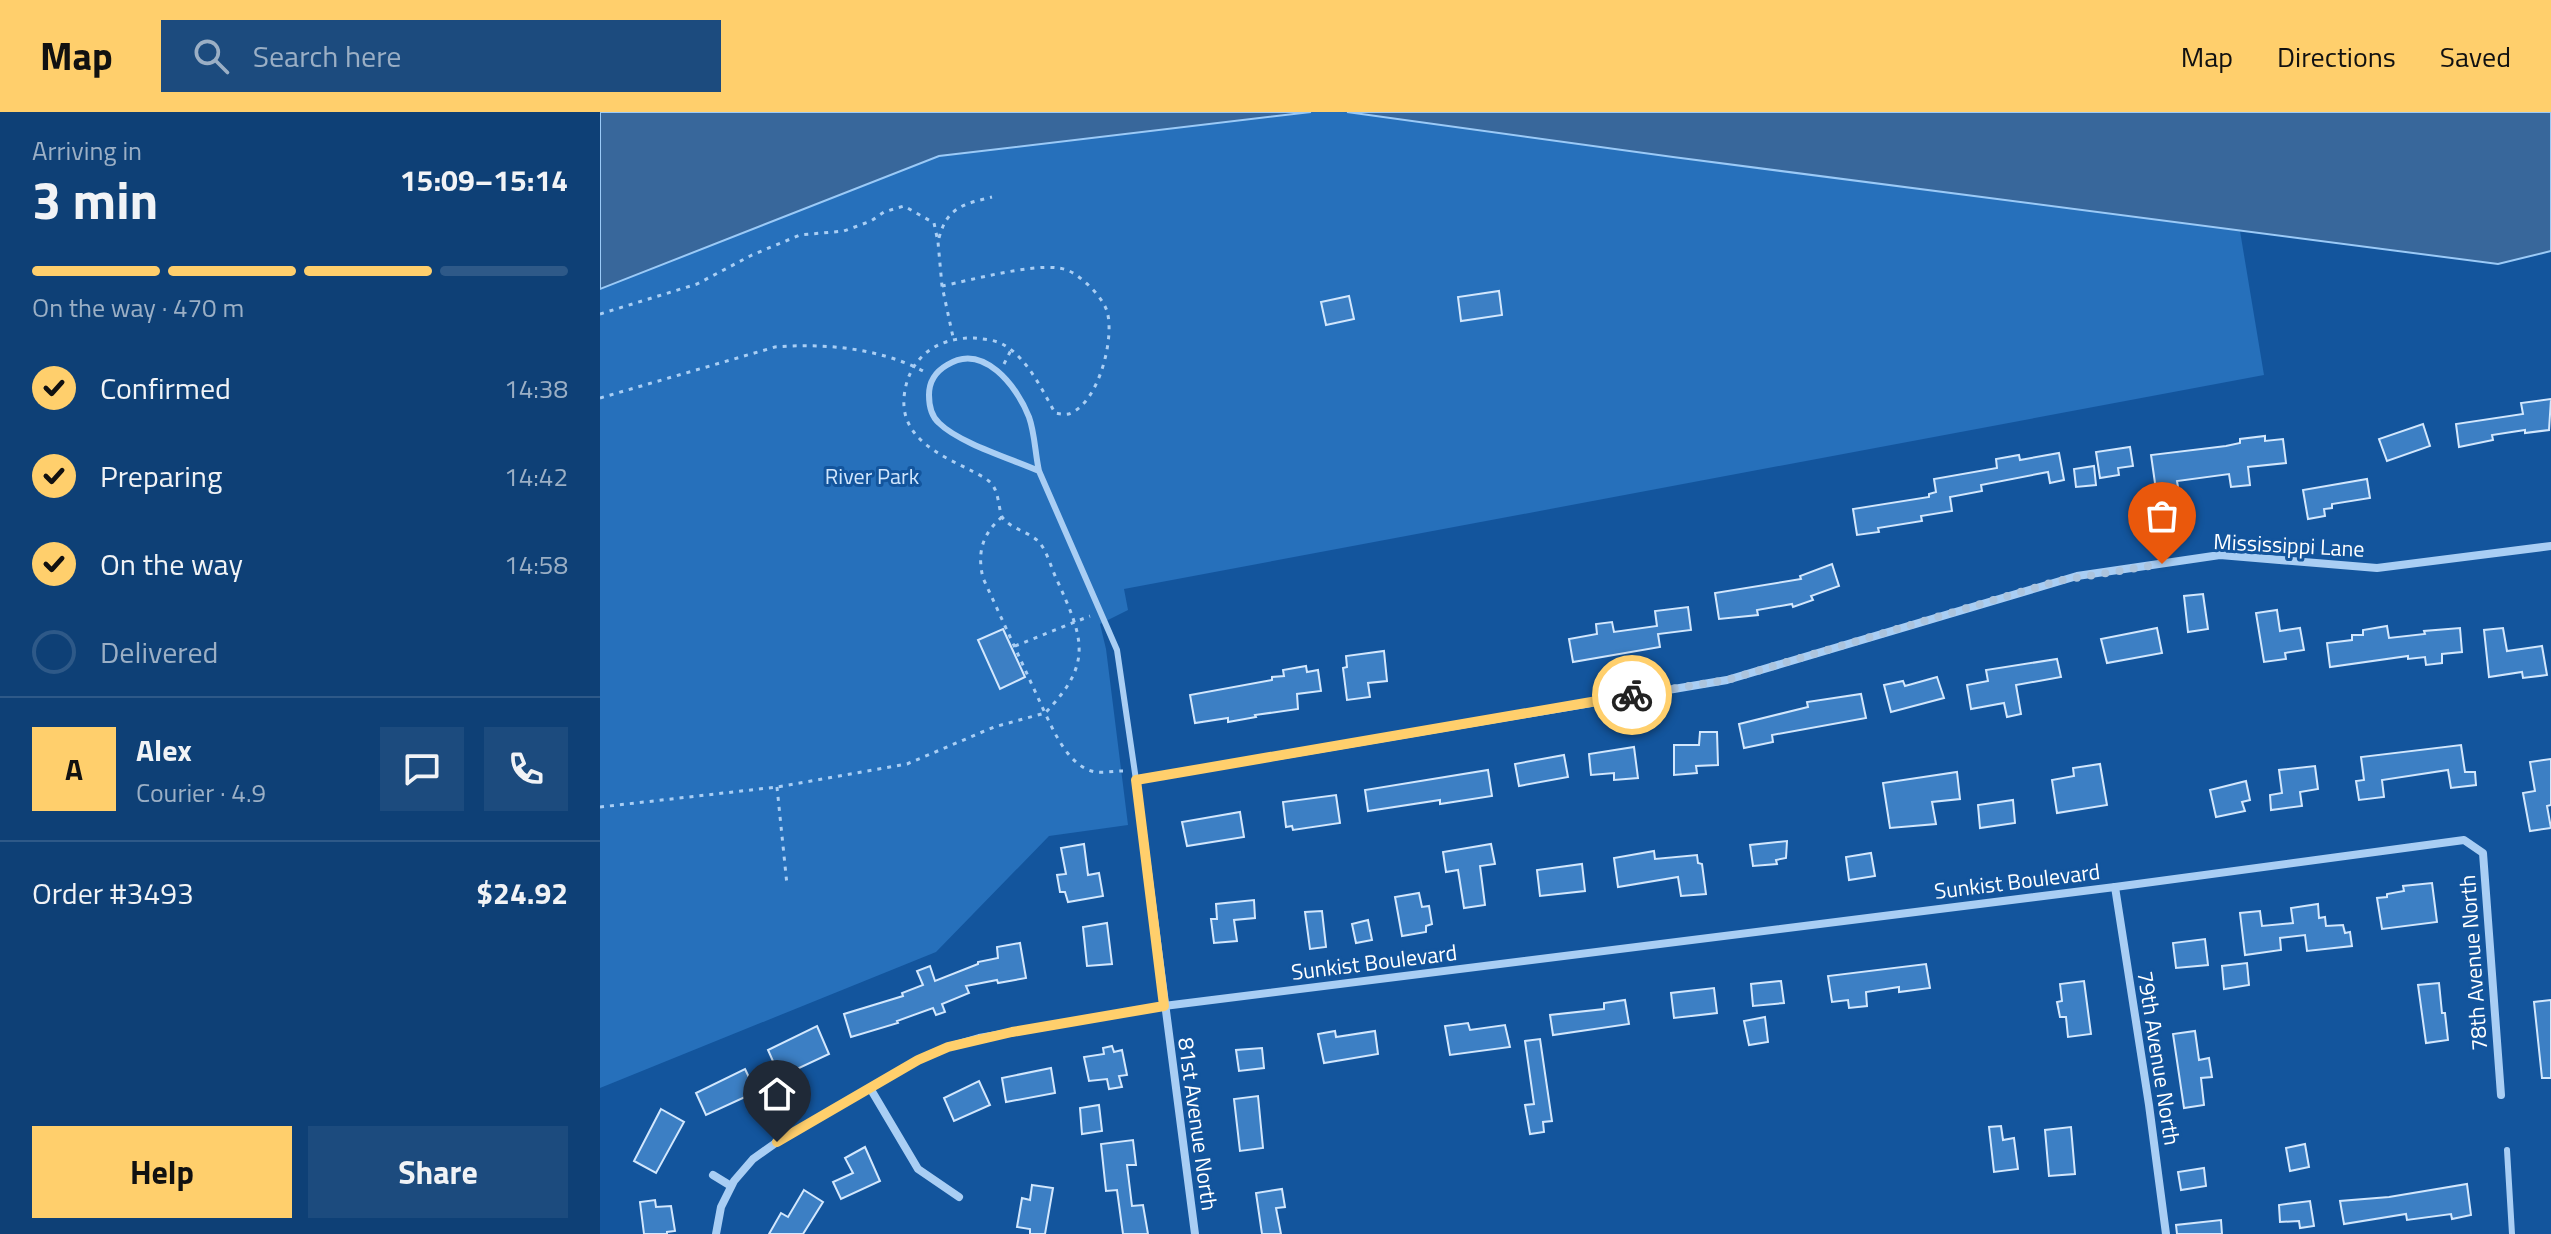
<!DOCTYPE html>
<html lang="en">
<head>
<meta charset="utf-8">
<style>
  :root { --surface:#0e4076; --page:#1c4b7e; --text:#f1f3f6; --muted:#9bafc5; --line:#2e5988; --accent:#ffcf6c }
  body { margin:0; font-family:"Titillium Web",sans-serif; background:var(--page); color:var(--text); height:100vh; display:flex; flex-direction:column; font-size:30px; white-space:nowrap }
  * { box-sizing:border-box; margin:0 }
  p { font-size:26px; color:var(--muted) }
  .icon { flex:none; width:44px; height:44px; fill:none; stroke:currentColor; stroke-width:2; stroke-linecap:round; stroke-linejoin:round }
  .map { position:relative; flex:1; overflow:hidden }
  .drawer { display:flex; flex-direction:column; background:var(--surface); width:600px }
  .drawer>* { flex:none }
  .pin { position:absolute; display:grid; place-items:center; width:68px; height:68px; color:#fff; margin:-82px -34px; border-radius:50% 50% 50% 0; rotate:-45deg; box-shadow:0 0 8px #0007 }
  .pin .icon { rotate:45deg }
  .courier { position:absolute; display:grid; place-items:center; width:80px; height:80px; margin:-40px; border:6px solid #ffcf6c; border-radius:50%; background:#fff; color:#222; box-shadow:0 2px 10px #0007 }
  .headline em { font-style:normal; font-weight:700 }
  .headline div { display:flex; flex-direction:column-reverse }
  .headline { display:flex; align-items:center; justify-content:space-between; height:136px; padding:0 32px }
  h1 { font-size:52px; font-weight:700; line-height:60px }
  .bar { display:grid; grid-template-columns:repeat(4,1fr); gap:12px 8px; align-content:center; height:96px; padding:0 32px }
  .bar i { height:10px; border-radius:6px; background:var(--line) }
  .bar .current { background:var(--accent) }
  .bar p { grid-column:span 4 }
  .line { display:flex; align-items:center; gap:20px; padding:0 32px; border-top:2px solid var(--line) }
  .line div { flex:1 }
  .round { display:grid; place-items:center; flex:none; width:84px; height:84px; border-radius:0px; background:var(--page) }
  ol { padding:0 32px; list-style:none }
  li { display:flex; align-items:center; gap:24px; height:88px }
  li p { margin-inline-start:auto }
  li .icon { padding:8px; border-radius:50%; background:var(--accent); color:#111; stroke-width:4 }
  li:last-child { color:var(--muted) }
  li i { width:44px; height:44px; border:4px solid var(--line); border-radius:50% }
  .primary-button { display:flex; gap:16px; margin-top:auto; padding:16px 32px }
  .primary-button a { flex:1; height:92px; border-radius:0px; background:var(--accent); color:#111; font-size:32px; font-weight:700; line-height:92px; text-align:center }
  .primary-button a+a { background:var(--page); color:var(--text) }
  header { display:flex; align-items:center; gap:48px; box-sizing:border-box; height:112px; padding:0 40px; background:var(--accent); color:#111 }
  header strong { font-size:38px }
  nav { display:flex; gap:44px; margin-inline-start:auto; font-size:28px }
  .search { width:560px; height:72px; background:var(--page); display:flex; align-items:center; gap:20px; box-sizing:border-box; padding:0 28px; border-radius:0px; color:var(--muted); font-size:30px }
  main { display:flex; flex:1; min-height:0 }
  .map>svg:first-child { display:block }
  .green { fill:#2670bb }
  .water { fill:#38679b; stroke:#9bcaf7; stroke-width:2 }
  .building { fill:#3c7fc4; stroke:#d2e7fd; stroke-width:2 }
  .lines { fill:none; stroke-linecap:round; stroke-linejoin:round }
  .path { stroke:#a9cef4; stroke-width:3; stroke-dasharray:4 6; stroke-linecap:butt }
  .service { stroke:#a9cef4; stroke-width:6 }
  .minor { stroke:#a9cef4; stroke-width:8 }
  .done { stroke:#acc4dd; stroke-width:8; stroke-dasharray:0 14.4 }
  .route { stroke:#ffcf6c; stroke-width:10 }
  .labels { text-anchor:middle; stroke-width:6; stroke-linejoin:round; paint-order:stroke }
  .park-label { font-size:22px; fill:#d2e7fd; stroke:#13559d }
  .street-label { font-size:22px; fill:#fff; stroke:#13559d }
</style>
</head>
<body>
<header>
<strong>Map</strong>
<div class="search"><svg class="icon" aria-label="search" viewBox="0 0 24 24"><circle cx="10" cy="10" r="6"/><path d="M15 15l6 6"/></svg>Search here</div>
<nav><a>Map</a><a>Directions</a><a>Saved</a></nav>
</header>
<main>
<section class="drawer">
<div class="headline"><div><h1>3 min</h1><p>Arriving in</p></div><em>15:09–15:14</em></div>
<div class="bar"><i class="current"></i><i class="current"></i><i class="current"></i><i></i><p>On the way · 470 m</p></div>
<ol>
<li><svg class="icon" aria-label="check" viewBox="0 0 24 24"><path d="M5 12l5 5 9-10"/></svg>Confirmed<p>14:38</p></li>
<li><svg class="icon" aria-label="check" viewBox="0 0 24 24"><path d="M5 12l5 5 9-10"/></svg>Preparing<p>14:42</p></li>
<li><svg class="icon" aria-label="check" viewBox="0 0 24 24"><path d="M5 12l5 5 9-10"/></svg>On the way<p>14:58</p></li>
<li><i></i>Delivered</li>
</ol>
<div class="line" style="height:144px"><b class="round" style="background:var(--accent);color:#111">A</b><div><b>Alex</b><p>Courier · 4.9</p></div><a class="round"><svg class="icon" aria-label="chat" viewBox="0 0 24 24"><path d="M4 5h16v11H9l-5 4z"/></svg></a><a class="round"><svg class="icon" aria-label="phone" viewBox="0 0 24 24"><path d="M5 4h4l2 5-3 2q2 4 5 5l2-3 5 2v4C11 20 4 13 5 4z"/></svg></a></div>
<div class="line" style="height:104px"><div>Order #3493</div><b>$24.92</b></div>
<div class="primary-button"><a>Help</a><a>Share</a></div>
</section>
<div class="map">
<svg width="1951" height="1122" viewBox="0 0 1951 1122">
  <rect width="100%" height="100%" fill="#13559d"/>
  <path class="green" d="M 711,0 L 748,0 L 1640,119 L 1664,263 L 524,477 L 528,498 L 500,512 L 506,537 L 528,713 L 449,724 L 336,840 L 0,976 L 0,177 L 339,44 Z"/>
  <g class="water">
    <path d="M 0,0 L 711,0 L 339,44 L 0,177 Z"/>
    <path d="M 747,0 L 1951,0 L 1951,139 L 1898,152 L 1073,45 Z"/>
  </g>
  <g class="building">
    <path d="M 899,179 L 902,203 L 861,209 L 858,185 Z"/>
    <path d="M 749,184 L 754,207 L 726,213 L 721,190 Z"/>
    <path d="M 1951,287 L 1949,318 L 1925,321 L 1925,318 L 1892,323 L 1893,328 L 1859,335 L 1856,312 L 1923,302 L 1921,291 Z"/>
    <path d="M 1823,312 L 1830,334 L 1787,349 L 1779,327 Z"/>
    <path d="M 1665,324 L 1665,329 L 1683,327 L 1686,351 L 1648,355 L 1650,373 L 1631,375 L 1629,362 L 1577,369 L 1578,375 L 1556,378 L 1551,343 L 1626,334 L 1640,331 L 1640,327 Z"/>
    <path d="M 1530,335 L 1533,354 L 1518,356 L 1519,363 L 1500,366 L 1496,340 Z"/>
    <path d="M 1459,341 L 1464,368 L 1450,371 L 1448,360 L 1381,373 L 1382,379 L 1350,385 L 1352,399 L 1321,404 L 1322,409 L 1278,416 L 1279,420 L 1257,423 L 1253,397 L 1329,385 L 1329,382 L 1336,380 L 1334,367 L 1397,356 L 1396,347 L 1419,343 L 1420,348 Z"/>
    <path d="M 1494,354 L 1496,373 L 1476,375 L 1474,357 Z"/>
    <path d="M 1767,367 L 1770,386 L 1732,392 L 1732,396 L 1724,397 L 1725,404 L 1708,407 L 1703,378 Z"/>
    <path d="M 1232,452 L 1239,474 L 1211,484 L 1213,488 L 1193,495 L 1192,492 L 1157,498 L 1158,503 L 1119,507 L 1115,481 L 1201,467 L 1200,464 Z"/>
    <path d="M 1603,482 L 1608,517 L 1588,520 L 1584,484 Z"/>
    <path d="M 1088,495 L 1091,518 L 1058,522 L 1060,535 L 973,550 L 969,527 L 997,522 L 996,512 L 1012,510 L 1014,520 L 1057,514 L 1055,499 Z"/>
    <path d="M 1677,498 L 1680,519 L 1700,516 L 1704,538 L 1685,541 L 1686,547 L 1664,550 L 1656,501 Z"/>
    <path d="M 1787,514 L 1789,526 L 1825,522 L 1824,519 L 1860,516 L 1862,540 L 1842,542 L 1842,551 L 1826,553 L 1825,545 L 1808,547 L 1808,544 L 1730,555 L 1727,531 L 1752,528 L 1752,523 L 1763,523 L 1763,518 Z"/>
    <path d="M 1557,516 L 1562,541 L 1507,551 L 1501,527 Z"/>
    <path d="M 1903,516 L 1907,539 L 1942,534 L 1947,563 L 1923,566 L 1922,560 L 1889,565 L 1884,518 Z"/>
    <path d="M 403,517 L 425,565 L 400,577 L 378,528 Z"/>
    <path d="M 784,539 L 787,569 L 768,571 L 770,585 L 747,588 L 743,556 L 747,555 L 746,544 Z"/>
    <path d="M 1457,547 L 1461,565 L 1416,573 L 1421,602 L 1407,605 L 1404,591 L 1371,597 L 1367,573 L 1388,569 L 1386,558 Z"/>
    <path d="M 706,554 L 707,560 L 718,558 L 721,579 L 697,582 L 698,597 L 655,603 L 656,605 L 628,610 L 628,606 L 595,611 L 590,583 L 672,568 L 672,565 L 684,564 L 683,558 Z"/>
    <path d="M 1337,565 L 1344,586 L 1291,600 L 1284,573 L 1303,569 L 1305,574 Z"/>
    <path d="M 1261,582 L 1266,606 L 1172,623 L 1173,630 L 1144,636 L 1139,612 L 1208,595 L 1207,590 Z"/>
    <path d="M 1100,620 L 1117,620 L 1118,653 L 1096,654 L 1097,661 L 1074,663 L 1074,633 L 1099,633 Z"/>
    <path d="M 1861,633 L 1865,660 L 1875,660 L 1876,673 L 1851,676 L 1848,658 L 1782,668 L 1784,685 L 1759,688 L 1756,669 L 1764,668 L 1761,645 Z"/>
    <path d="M 1034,635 L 1038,666 L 1014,668 L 1014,661 L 991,663 L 989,642 Z"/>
    <path d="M 964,643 L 968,665 L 919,674 L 915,652 Z"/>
    <path d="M 1951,647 L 1951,693 L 1947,694 L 1951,716 L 1930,719 L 1923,681 L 1935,679 L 1930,650 Z"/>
    <path d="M 1500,652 L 1507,693 L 1457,701 L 1452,668 L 1474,664 L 1473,656 Z"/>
    <path d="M 1715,654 L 1718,677 L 1700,680 L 1702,694 L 1671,698 L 1670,683 L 1682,681 L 1679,658 Z"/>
    <path d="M 888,658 L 892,684 L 840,692 L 840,688 L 768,699 L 765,678 Z"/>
    <path d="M 1357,660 L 1360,687 L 1332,690 L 1336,712 L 1290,716 L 1283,671 Z"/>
    <path d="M 1646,669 L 1650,688 L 1642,690 L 1645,699 L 1616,705 L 1610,678 Z"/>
    <path d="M 736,683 L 740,711 L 693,718 L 692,714 L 686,715 L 683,690 Z"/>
    <path d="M 1413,688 L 1415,711 L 1380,716 L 1378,693 Z"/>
    <path d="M 640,700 L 644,725 L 587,734 L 582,710 Z"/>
    <path d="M 1187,729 L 1186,746 L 1176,748 L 1177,752 L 1153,754 L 1150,733 Z"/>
    <path d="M 484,732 L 488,763 L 499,761 L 503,784 L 468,790 L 465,780 L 460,780 L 457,763 L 466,762 L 461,736 Z"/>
    <path d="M 891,732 L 895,752 L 880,754 L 885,793 L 864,796 L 858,758 L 846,760 L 843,740 Z"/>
    <path d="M 1054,739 L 1055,747 L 1097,743 L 1098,751 L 1102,752 L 1106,782 L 1081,784 L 1078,765 L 1018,775 L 1014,746 Z"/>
    <path d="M 1271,741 L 1275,764 L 1249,768 L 1246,745 Z"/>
    <path d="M 982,752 L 985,779 L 940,784 L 937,758 Z"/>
    <path d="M 1832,771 L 1837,810 L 1782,817 L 1777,786 L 1787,785 L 1787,782 L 1804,779 L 1803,774 Z"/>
    <path d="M 819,781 L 822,795 L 829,794 L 832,812 L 826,814 L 826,820 L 802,824 L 795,785 Z"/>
    <path d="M 654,788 L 655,806 L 634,808 L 637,829 L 614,831 L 611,807 L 617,807 L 616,792 Z"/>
    <path d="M 1718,792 L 1719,806 L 1725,805 L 1726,814 L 1743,813 L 1745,821 L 1750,820 L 1752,834 L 1707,839 L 1705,823 L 1680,826 L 1681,838 L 1645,843 L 1640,801 L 1660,799 L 1662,814 L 1693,811 L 1691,796 Z"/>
    <path d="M 722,799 L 726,835 L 710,837 L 705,800 Z"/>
    <path d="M 768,808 L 772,828 L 756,831 L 752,812 Z"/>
    <path d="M 507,811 L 512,852 L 487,854 L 483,815 Z"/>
    <path d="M 1605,827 L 1608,853 L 1576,856 L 1573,831 Z"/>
    <path d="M 420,831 L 426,866 L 398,871 L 397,868 L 366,874 L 369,881 L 342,892 L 345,900 L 336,903 L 333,896 L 297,909 L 298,911 L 251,925 L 244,902 L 303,884 L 302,881 L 323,873 L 317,859 L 330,854 L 335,869 L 378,852 L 378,850 L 398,846 L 397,835 Z"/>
    <path d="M 1647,851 L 1649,873 L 1624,877 L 1622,854 Z"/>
    <path d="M 1326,852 L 1330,876 L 1299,880 L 1299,875 L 1266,880 L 1267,894 L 1249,896 L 1248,888 L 1232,890 L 1228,864 Z"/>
    <path d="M 1181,869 L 1184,891 L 1153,894 L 1151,872 Z"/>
    <path d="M 1484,869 L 1491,922 L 1468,925 L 1466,905 L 1460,905 L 1457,890 L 1462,889 L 1460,872 Z"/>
    <path d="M 1839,871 L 1842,901 L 1845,901 L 1848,928 L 1826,931 L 1818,873 Z"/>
    <path d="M 1114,876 L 1117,901 L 1074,906 L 1071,881 Z"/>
    <path d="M 1025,888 L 1029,912 L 953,923 L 950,903 L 1004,897 L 1004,891 Z"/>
    <path d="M 1951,888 L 1951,966 L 1942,966 L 1934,890 Z"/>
    <path d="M 1165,905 L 1168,930 L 1149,933 L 1144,909 Z"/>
    <path d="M 868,911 L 870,918 L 905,913 L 910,935 L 850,943 L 845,914 Z"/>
    <path d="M 217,914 L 229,942 L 180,965 L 168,938 Z"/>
    <path d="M 735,919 L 736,925 L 775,919 L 778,942 L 724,951 L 718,922 Z"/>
    <path d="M 1595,919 L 1599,948 L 1609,946 L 1612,965 L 1601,966 L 1604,993 L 1584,996 L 1573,922 Z"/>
    <path d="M 940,927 L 952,1009 L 943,1010 L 944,1020 L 930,1022 L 925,993 L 934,992 L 925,929 Z"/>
    <path d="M 512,934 L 514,940 L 522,938 L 527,963 L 519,964 L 522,975 L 509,977 L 507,967 L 489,969 L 484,945 L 504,942 L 503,936 Z"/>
    <path d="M 662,936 L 664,956 L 639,959 L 636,938 Z"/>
    <path d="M 451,956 L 455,981 L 406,990 L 402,966 Z"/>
    <path d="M 145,957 L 156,980 L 106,1003 L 96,981 Z"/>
    <path d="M 379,969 L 390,993 L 354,1009 L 344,986 Z"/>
    <path d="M 658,984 L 663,1036 L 640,1039 L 634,987 Z"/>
    <path d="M 499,993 L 502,1019 L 482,1022 L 480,996 Z"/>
    <path d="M 61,997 L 84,1010 L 56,1061 L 34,1049 Z"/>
    <path d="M 1401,1014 L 1403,1028 L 1414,1026 L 1418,1057 L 1394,1060 L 1389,1015 Z"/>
    <path d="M 1471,1015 L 1475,1062 L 1449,1064 L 1445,1018 Z"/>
    <path d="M 533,1028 L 536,1053 L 527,1053 L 532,1094 L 543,1093 L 548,1122 L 523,1122 L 517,1078 L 506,1079 L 501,1032 Z"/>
    <path d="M 1705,1032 L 1709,1055 L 1690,1059 L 1686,1036 Z"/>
    <path d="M 265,1035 L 280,1069 L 241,1087 L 233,1070 L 253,1061 L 245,1046 Z"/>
    <path d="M 1604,1056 L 1606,1074 L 1581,1078 L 1578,1060 Z"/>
    <path d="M 1867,1072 L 1871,1103 L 1852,1107 L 1851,1102 L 1807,1108 L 1806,1102 L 1744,1112 L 1740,1089 L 1789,1085 Z"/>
    <path d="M 432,1073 L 453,1076 L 445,1122 L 430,1122 L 430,1117 L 417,1115 L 422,1086 L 430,1088 Z"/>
    <path d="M 682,1077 L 685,1095 L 676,1096 L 681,1122 L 662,1122 L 656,1081 Z"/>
    <path d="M 204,1078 L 223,1090 L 203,1122 L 169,1122 L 181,1101 L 188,1105 Z"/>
    <path d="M 55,1088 L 56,1095 L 71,1094 L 75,1119 L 67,1120 L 67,1122 L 44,1122 L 40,1090 Z"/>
    <path d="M 1710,1089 L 1714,1114 L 1700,1116 L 1699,1109 L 1680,1110 L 1679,1093 Z"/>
    <path d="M 1621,1108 L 1622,1122 L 1577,1122 L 1576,1113 Z"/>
  </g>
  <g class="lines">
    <g class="path">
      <path d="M 339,126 C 347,95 364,92 392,85"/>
      <path d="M 342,174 C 371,168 430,152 458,156 C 469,157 477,163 485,170 C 494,178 503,188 507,199 C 515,226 499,287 473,300 C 467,304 461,302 455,301 C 443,279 427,246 404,233 C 396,228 384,227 374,226 C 336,225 307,247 304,286 C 301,326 340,343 370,358 C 377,362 385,365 391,371 C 399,380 398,394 402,405 C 411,417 427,419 438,429 C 447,438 451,456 457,468 C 483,526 494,551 445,601 C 455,622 470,656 496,660 C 504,661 514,659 523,659"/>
      <path d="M 0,202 L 97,172 L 152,143 L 200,123 L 244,119 L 271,109 L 284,100 L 304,94 L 334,111 L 338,130 L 342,174 L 353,225"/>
      <path d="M 404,252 L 411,238"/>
      <path d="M 0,286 L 175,235 C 224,231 279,236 323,259"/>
      <path d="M 415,534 L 490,504"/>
      <path d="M 177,675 L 187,773"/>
      <path d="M 0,695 L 177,675 L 307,652 L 394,615 L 445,601 L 383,466 C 377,441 382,422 402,405"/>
    </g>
    <g class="service">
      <path d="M 439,359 C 412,347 359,331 339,311 C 331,304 329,293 329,283 C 329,269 335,260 347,253 C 383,230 417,274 429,305 C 435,322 435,341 439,359 L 517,538 L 536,668"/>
      <path d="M 1907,1038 L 1912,1122"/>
    </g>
    <g class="minor">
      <path d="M 1515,775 L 1549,993 L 1566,1122"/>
      <path d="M 270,976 L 318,1057 L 359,1085"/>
      <path d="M 113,1063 L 131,1074"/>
      <path d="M 116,1122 L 121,1095 L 134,1069 L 153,1047 L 177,1030 L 318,948 L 348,935 L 379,926 L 564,894 L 1515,775 L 1864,728 L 1883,741 L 1901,983"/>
      <path d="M 595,1122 L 536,668 L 1127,568 L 1477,464 L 1620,443 L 1777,456 L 1951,434"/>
    </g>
  </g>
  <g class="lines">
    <path class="done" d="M 1032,583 L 1127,568 L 1457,469 L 1562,452"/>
    <path class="route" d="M 177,1030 L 318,948 L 348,935 L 412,920 L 564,894 L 536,668 L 1032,583"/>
  </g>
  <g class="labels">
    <g class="park-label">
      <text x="272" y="372">River Park</text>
    </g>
    <g class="street-label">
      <text transform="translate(1689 433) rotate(3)" y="8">Mississippi Lane</text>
      <text transform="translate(1417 769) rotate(-7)" y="8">Sunkist Boulevard</text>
      <text transform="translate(774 850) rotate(-7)" y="8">Sunkist Boulevard</text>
      <text transform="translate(1873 851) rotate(-94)" y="8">78th Avenue North</text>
      <text transform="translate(1559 946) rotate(81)" y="8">79th Avenue North</text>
      <text transform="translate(598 1012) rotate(82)" y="8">81st Avenue North</text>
    </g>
  </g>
</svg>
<div class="pin" style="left:1562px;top:452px;background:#ea580c"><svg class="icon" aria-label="bag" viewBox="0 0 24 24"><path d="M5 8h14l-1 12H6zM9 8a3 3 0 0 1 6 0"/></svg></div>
<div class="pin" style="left:177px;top:1030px;background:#1f2937"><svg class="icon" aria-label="home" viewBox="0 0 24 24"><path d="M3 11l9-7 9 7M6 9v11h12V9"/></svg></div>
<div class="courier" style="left:1032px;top:583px"><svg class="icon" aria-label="bike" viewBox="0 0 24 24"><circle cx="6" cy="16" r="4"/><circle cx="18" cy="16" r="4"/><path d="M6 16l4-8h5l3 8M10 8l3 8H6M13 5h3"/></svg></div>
</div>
</main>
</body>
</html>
